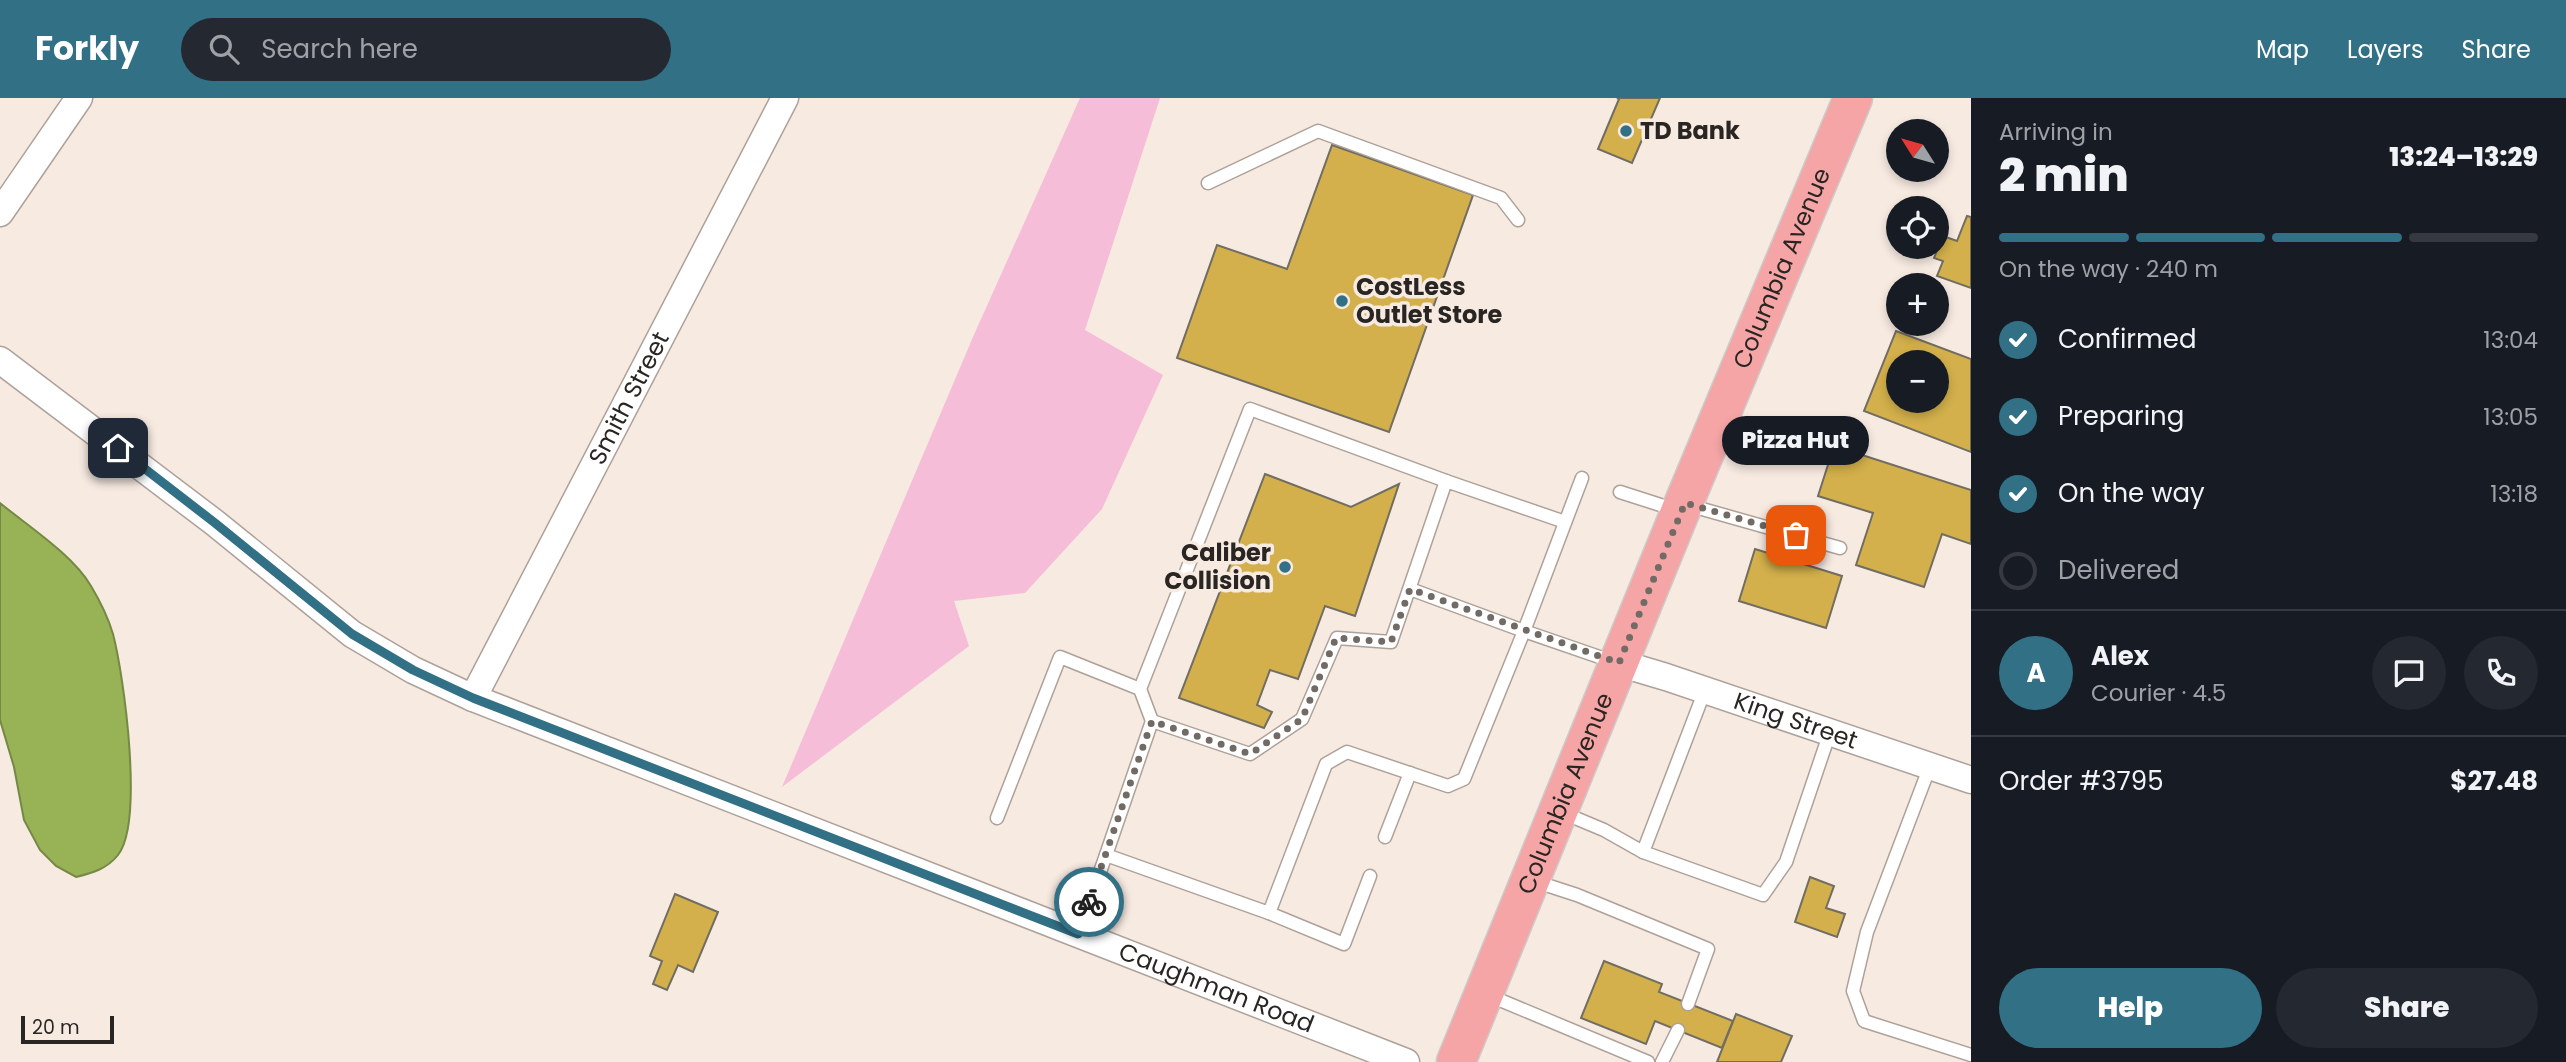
<!DOCTYPE html>
<html lang="en">
<head>
<meta charset="utf-8">
<style>
  :root { --surface:#171b24; --page:#242831; --text:#f1f3f6; --muted:#9ea1a6; --line:#363941; --accent:#327086 }
  body { margin:0; font-family:Poppins,sans-serif; background:var(--page); color:var(--text); height:100vh; display:flex; flex-direction:column; font-size:26px; white-space:nowrap }
  * { box-sizing:border-box; margin:0 }
  p { font-size:23px; color:var(--muted) }
  .icon { flex:none; width:38px; height:38px; fill:none; stroke:currentColor; stroke-width:2; stroke-linecap:round; stroke-linejoin:round }
  .map { position:relative; flex:1; overflow:hidden }
  .side { display:flex; flex-direction:column; background:var(--surface); width:595px }
  .side>* { flex:none }
  .needle { width:46px; rotate:307deg }
  .buttons { position:absolute; left:1886px; top:21px; display:grid; gap:14px }
  .buttons a { display:grid; place-items:center; width:63px; height:63px; border-radius:50%; background:var(--surface); box-shadow:0 4px 10px #0003; font-size:35px }
  .scale { position:absolute; left:21px; bottom:18px; width:93px; box-sizing:border-box; padding-left:7px; border:4px solid #292522; border-top:0; font-size:19px; line-height:24px; white-space:nowrap; color:#292522; -webkit-text-stroke:5px #f7eae1; paint-order:stroke }
  .pin { position:absolute; display:grid; place-items:center; width:60px; height:60px; color:#fff; margin:-30px; border-radius:14px; box-shadow:0 4px 10px #0006 }
  .courier { position:absolute; display:grid; place-items:center; width:70px; height:70px; margin:-35px; border:5px solid #327086; border-radius:50%; background:#fff; color:#222; box-shadow:0 2px 9px #0007 }
  .bubble { position:absolute; height:49px; border-radius:24px; background:var(--surface); box-shadow:0 4px 10px #0003; font-size:23px; font-weight:800; line-height:49px; text-align:center }
  .head em { font-style:normal; font-weight:800 }
  .head div { display:flex; flex-direction:column-reverse }
  .head { display:flex; align-items:center; justify-content:space-between; height:119px; padding:0 28px }
  h1 { font-size:46px; font-weight:800; line-height:52px }
  .bar { display:grid; grid-template-columns:repeat(4,1fr); gap:10px 7px; align-content:center; height:84px; padding:0 28px }
  .bar i { height:9px; border-radius:5px; background:var(--line) }
  .bar .selected { background:var(--accent) }
  .bar p { grid-column:span 4 }
  .line { display:flex; align-items:center; gap:18px; padding:0 28px; border-top:2px solid var(--line) }
  .line div { flex:1 }
  .round { display:grid; place-items:center; flex:none; width:74px; height:74px; border-radius:37px; background:var(--page) }
  ol { padding:0 28px; list-style:none }
  li { display:flex; align-items:center; gap:21px; height:77px }
  li p { margin-inline-start:auto }
  li .icon { padding:7px; border-radius:50%; background:var(--accent); color:#fff; stroke-width:4 }
  li:last-child { color:var(--muted) }
  li i { width:38px; height:38px; border:4px solid var(--line); border-radius:50% }
  .cta { display:flex; gap:14px; margin-top:auto; padding:14px 28px }
  .cta a { flex:1; height:80px; border-radius:42px; background:var(--accent); color:#fff; font-size:28px; font-weight:800; line-height:80px; text-align:center }
  .cta a+a { background:var(--page); color:var(--text) }
  header { display:flex; align-items:center; gap:42px; box-sizing:border-box; height:98px; padding:0 35px; background:var(--accent); color:#fff }
  header strong { font-size:33px }
  nav { display:flex; gap:38px; margin-inline-start:auto; font-size:24px }
  .search { width:490px; height:63px; background:var(--page); display:flex; align-items:center; gap:18px; box-sizing:border-box; padding:0 24px; border-radius:38px; color:var(--muted); font-size:26px }
  main { display:flex; flex:1; min-height:0 }
  .map>svg:first-child { display:block }
  .green { fill:#f5bdd8 }
  .water { fill:#97b355; stroke:#768846; stroke-width:2 }
  .building { fill:#d3b04b; stroke:#716d62; stroke-width:2; fill-rule:evenodd }
  .lines { fill:none; stroke-linecap:round; stroke-linejoin:round }
  .service-casing { stroke:#ada199; stroke-width:15 }
  .minor-casing { stroke:#ada199; stroke-width:29 }
  .primary-casing { stroke:#cccbca; stroke-width:41 }
  .service { stroke:#fff; stroke-width:12 }
  .minor { stroke:#fff; stroke-width:26 }
  .primary { stroke:#f5a5a6; stroke-width:38 }
  .done { stroke:#716a65; stroke-width:7; stroke-dasharray:0 12.6 }
  .route { stroke:#327086; stroke-width:9 }
  .poi-dot { fill:#327086; stroke:#f7eae1; stroke-width:2.5 }
  .labels { text-anchor:middle; stroke-width:7; stroke-linejoin:round; paint-order:stroke }
  .poi-label { font-size:24px; font-weight:bold; fill:#292522; stroke:#f7eae1; text-anchor:start }
  .street-label { font-size:24px; fill:#292522; stroke:#f7eae1 }
</style>
</head>
<body>
<header>
<strong>Forkly</strong>
<div class="search"><svg class="icon" aria-label="search" viewBox="0 0 24 24"><circle cx="10" cy="10" r="6"/><path d="M15 15l6 6"/></svg>Search here</div>
<nav><a>Map</a><a>Layers</a><a>Share</a></nav>
</header>
<main>
<div class="map">
<svg width="1971" height="964" viewBox="0 0 1971 964">
  <rect width="100%" height="100%" fill="#f7eae1"/>
  <path class="green" d="M 1080,0 L 1160,0 L 1085,232 L 1163,277 L 1102,411 L 1025,495 L 954,503 L 969,548 L 782,689 L 973,239 Z"/>
  <path class="water" d="M 0,405 C 28,428 73,457 91,488 C 100,503 108,519 113,536 C 124,578 144,724 118,757 C 107,771 92,775 76,779 L 56,768 L 40,752 L 24,722 L 14,669 L 0,622 Z"/>
  <g class="building">
    <path d="M 1617,0 L 1660,0 L 1632,65 L 1598,51 L 1619,1 Z"/>
    <path d="M 1332,47 L 1473,97 L 1389,334 L 1177,260 L 1217,147 L 1287,171 Z"/>
    <path d="M 1967,118 L 1971,119 L 1971,190 L 1937,178 L 1943,163 L 1934,160 L 1943,138 L 1957,143 Z"/>
    <path d="M 1896,233 L 1971,261 L 1971,354 L 1864,313 ZM 1899,264 L 1937,264 L 1937,303 L 1899,303 Z"/>
    <path d="M 1834,348 L 1971,392 L 1971,446 L 1942,436 L 1924,489 L 1856,467 L 1873,415 L 1818,398 Z"/>
    <path d="M 1265,376 L 1351,409 L 1399,386 L 1355,518 L 1325,508 L 1298,581 L 1270,572 L 1257,607 L 1272,614 L 1264,630 L 1179,600 Z"/>
    <path d="M 1755,451 L 1842,478 L 1826,530 L 1739,503 Z"/>
    <path d="M 1810,779 L 1834,788 L 1826,810 L 1845,816 L 1837,839 L 1795,824 Z"/>
    <path d="M 675,796 L 718,814 L 693,874 L 678,867 L 667,892 L 653,886 L 662,863 L 650,858 Z"/>
    <path d="M 1604,863 L 1662,886 L 1659,894 L 1733,923 L 1722,950 L 1655,923 L 1646,946 L 1581,920 Z"/>
    <path d="M 1736,916 L 1792,938 L 1781,964 L 1717,964 Z"/>
  </g>
  <g class="lines">
    <defs>
      <g id="service">
        <path d="M 1208,85 L 1318,33 L 1501,100 L 1518,122"/>
        <path d="M 1620,394 L 1676,412"/>
        <path d="M 1688,407 L 1840,450"/>
        <path d="M 1565,424 L 1446,383 L 1391,544 L 1337,540 L 1302,621 L 1250,656 L 1152,623 L 1106,757 L 1269,815 L 1326,666 L 1347,654 L 1448,688 L 1464,681 L 1524,533 L 1614,564"/>
        <path d="M 1410,491 L 1524,533 L 1582,380"/>
        <path d="M 1140,591 L 1250,311 L 1446,383"/>
        <path d="M 1930,668 L 1867,834 L 1853,893 L 1864,923 L 1971,957"/>
        <path d="M 1561,714 L 1604,732 L 1643,754 L 1763,797 L 1786,764 L 1830,634"/>
        <path d="M 997,720 L 1060,559 L 1140,591 L 1152,623"/>
        <path d="M 1385,739 L 1410,675"/>
        <path d="M 1643,754 L 1705,592"/>
        <path d="M 1534,783 L 1577,797 L 1708,851 L 1688,906"/>
        <path d="M 1269,815 L 1344,846 L 1370,778"/>
        <path d="M 1078,836 L 1106,757"/>
        <path d="M 1488,897 L 1648,964"/>
        <path d="M 1662,964 L 1678,932"/>
      </g>
      <g id="minor">
        <path d="M 0,115 L 79,0"/>
        <path id="s1" d="M 0,262 L 215,425 L 352,536 L 413,572 L 473,600 L 1406,964"/>
        <path id="s2" d="M 1619,565 L 1666,579 L 1971,682"/>
        <path id="s3" d="M 473,600 L 785,0"/>
      </g>
      <g id="primary">
        <path id="s4" d="M 1456,964 L 1680,414 L 1853,0"/>
      </g>
    </defs>
    <use href="#service" class="service-casing"/>
    <use href="#minor" class="minor-casing"/>
    <use href="#primary" class="primary-casing"/>
    <use href="#service" class="service"/>
    <use href="#minor" class="minor"/>
    <use href="#primary" class="primary"/>
  </g>
  <g class="lines">
    <path class="done" d="M 1089,804 L 1152,623 L 1250,656 L 1302,621 L 1336,540 L 1391,544 L 1410,491 L 1619,565 L 1685,405 L 1796,437"/>
    <path class="route" d="M 118,350 L 215,425 L 352,536 L 413,572 L 473,600 L 1078,836 L 1089,804"/>
  </g>
  <g class="poi-dot">
    <circle cx="1626" cy="33" r="7"/>
    <circle cx="1342" cy="203" r="7"/>
    <circle cx="1285" cy="469" r="7"/>
  </g>
  <g class="labels">
    <g class="poi-label">
      <text x="1640" y="41">TD Bank</text>
      <text x="1356" y="197">CostLess<tspan x="1356" dy="28">Outlet Store</tspan></text>
      <text x="1271" y="463" text-anchor="end">Caliber<tspan x="1271" dy="28">Collision</tspan></text>
    </g>
    <g class="street-label">
      <text dy="8" stroke="none"><textPath href="#s4" startOffset="858">Columbia Avenue</textPath></text>
      <text dy="8" stroke="none"><textPath href="#s3" startOffset="338">Smith Street</textPath></text>
      <text dy="8" stroke="none"><textPath href="#s2" startOffset="186">King Street</textPath></text>
      <text dy="8" stroke="none"><textPath href="#s4" startOffset="290">Columbia Avenue</textPath></text>
      <text dy="8" stroke="none"><textPath href="#s1" startOffset="1381">Caughman Road</textPath></text>
    </g>
  </g>
</svg>
<div class="buttons">
<a><svg class="needle" viewBox="-14 -14 28 28"><path d="M0-13l5 13h-10z" fill="#e53935"/><path d="M0 13l5-13h-10z" fill="#9ea1a6"/></svg></a>
<a><svg class="icon" aria-label="locate" viewBox="0 0 24 24"><circle cx="12" cy="12" r="6"/><path d="M12 2v4M12 18v4M2 12h4M18 12h4"/></svg></a>
<a>+</a>
<a>−</a>
</div>
<div class="scale">20 m</div>
<div class="pin" style="left:1796px;top:437px;background:#ea580c"><svg class="icon" aria-label="bag" viewBox="0 0 24 24"><path d="M5 8h14l-1 12H6zM9 8a3 3 0 0 1 6 0"/></svg></div>
<div class="pin" style="left:118px;top:350px;background:#1f2937"><svg class="icon" aria-label="home" viewBox="0 0 24 24"><path d="M3 11l9-7 9 7M6 9v11h12V9"/></svg></div>
<div class="courier" style="left:1089px;top:804px"><svg class="icon" aria-label="bike" viewBox="0 0 24 24"><circle cx="6" cy="16" r="4"/><circle cx="18" cy="16" r="4"/><path d="M6 16l4-8h5l3 8M10 8l3 8H6M13 5h3"/></svg></div>
<div class="bubble" style="left:1722px;top:318px;width:147px">Pizza Hut</div>
</div>
<section class="side">
<div class="head"><div><h1>2 min</h1><p>Arriving in</p></div><em>13:24–13:29</em></div>
<div class="bar"><i class="selected"></i><i class="selected"></i><i class="selected"></i><i></i><p>On the way · 240 m</p></div>
<ol>
<li><svg class="icon" aria-label="check" viewBox="0 0 24 24"><path d="M5 12l5 5 9-10"/></svg>Confirmed<p>13:04</p></li>
<li><svg class="icon" aria-label="check" viewBox="0 0 24 24"><path d="M5 12l5 5 9-10"/></svg>Preparing<p>13:05</p></li>
<li><svg class="icon" aria-label="check" viewBox="0 0 24 24"><path d="M5 12l5 5 9-10"/></svg>On the way<p>13:18</p></li>
<li><i></i>Delivered</li>
</ol>
<div class="line" style="height:126px"><b class="round" style="background:var(--accent);color:#fff">A</b><div><b>Alex</b><p>Courier · 4.5</p></div><a class="round"><svg class="icon" aria-label="chat" viewBox="0 0 24 24"><path d="M4 5h16v11H9l-5 4z"/></svg></a><a class="round"><svg class="icon" aria-label="phone" viewBox="0 0 24 24"><path d="M5 4h4l2 5-3 2q2 4 5 5l2-3 5 2v4C11 20 4 13 5 4z"/></svg></a></div>
<div class="line" style="height:91px"><div>Order #3795</div><b>$27.48</b></div>
<div class="cta"><a>Help</a><a>Share</a></div>
</section>
</main>
</body>
</html>
